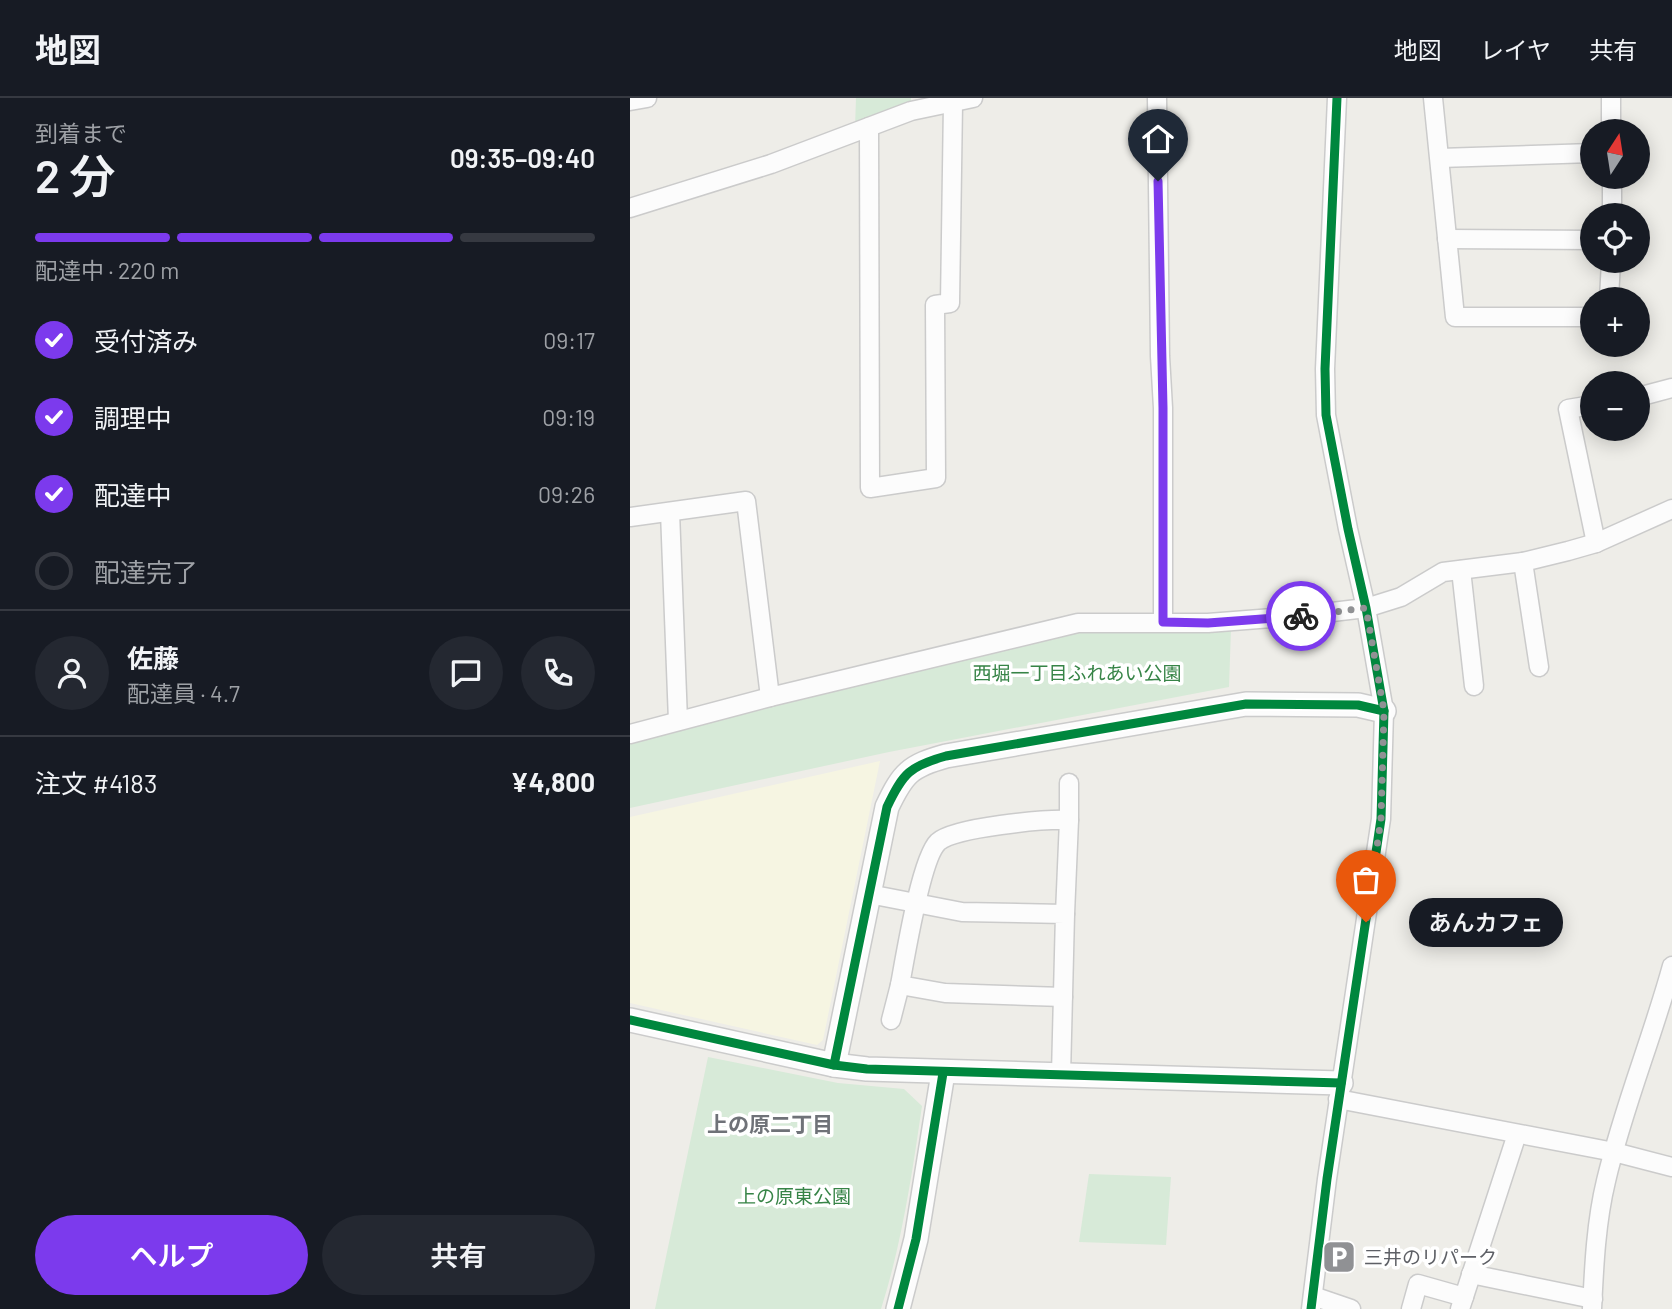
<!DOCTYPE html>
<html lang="ja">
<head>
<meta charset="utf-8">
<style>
  :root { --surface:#171b24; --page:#242831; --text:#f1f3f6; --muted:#9ea1a6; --line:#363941; --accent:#7c3aed }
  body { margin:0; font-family:Barlow,"Noto Sans JP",sans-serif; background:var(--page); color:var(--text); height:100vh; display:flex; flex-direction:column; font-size:26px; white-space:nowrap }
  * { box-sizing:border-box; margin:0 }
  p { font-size:23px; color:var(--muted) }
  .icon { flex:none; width:38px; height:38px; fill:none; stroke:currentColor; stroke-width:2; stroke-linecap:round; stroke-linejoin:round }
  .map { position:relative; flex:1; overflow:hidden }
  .side { display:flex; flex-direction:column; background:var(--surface); width:630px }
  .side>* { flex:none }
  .needle { width:46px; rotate:12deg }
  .tools { position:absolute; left:950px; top:21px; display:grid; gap:14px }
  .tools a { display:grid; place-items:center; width:70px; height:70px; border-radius:50%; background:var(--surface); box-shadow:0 4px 18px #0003; font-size:35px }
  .pin { position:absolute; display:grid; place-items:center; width:60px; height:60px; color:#fff; margin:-72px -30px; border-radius:50% 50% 50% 0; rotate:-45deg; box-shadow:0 0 7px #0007 }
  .pin .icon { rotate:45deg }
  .courier { position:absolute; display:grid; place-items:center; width:70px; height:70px; margin:-35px; border:5px solid #7c3aed; border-radius:50%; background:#fff; color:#222; box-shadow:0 2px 9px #0007 }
  .bubble { position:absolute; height:49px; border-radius:24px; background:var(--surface); box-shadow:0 4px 18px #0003; font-size:23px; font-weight:600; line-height:49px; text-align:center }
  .head em { font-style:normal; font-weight:600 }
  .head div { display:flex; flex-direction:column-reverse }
  .head { display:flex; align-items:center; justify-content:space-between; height:119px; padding:0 35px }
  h1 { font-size:46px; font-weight:600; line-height:52px }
  .bar { display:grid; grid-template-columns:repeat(4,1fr); gap:10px 7px; align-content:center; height:84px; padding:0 35px }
  .bar i { height:9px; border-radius:5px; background:var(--line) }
  .bar .on { background:var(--accent) }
  .bar p { grid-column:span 4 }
  .line { display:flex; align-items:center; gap:18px; padding:0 35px; border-top:2px solid var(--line) }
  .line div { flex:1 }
  .round { display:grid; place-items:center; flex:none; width:74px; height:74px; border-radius:37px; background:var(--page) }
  ol { padding:0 35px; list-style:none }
  li { display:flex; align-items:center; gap:21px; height:77px }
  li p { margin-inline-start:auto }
  li .icon { padding:7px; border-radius:50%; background:var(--accent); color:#fff; stroke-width:4 }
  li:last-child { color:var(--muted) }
  li i { width:38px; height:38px; border:4px solid var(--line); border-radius:50% }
  .cta { display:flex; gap:14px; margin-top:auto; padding:14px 35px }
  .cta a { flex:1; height:80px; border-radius:42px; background:var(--accent); color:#fff; font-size:28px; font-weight:600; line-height:80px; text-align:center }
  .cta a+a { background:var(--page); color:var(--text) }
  header { display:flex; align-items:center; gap:42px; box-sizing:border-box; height:98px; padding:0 35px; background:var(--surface); border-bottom:2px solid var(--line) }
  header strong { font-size:33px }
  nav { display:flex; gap:38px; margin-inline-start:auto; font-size:24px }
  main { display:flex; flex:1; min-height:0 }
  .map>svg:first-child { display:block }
  .commercial { fill:#f6f5e2 }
  .green { fill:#d7ead8 }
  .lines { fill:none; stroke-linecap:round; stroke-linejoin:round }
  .minor-casing { stroke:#cbcbcb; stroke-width:21 }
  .tertiary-casing { stroke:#cbcbcb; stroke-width:26 }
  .minor { stroke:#fcfcfc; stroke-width:18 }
  .tertiary { stroke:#fcfcfc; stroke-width:23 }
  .cycleway-casing { stroke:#fff; stroke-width:13 }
  .cycleway { stroke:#00873e; stroke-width:9 }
  .done { stroke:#909194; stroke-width:7; stroke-dasharray:0 12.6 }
  .route { stroke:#7c3aed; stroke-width:9 }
  .labels { text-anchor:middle; stroke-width:7; stroke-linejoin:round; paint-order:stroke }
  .park-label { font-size:19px; fill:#378447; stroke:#fff }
  .poi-label { font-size:19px; fill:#5e6066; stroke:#fff; text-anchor:start }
  .neighbourhood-label { font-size:21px; font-weight:bold; fill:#6f7278; stroke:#fff }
</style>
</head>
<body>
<header>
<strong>地図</strong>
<nav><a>地図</a><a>レイヤ</a><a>共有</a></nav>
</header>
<main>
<section class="side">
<div class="head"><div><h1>2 分</h1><p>到着まで</p></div><em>09:35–09:40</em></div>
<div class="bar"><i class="on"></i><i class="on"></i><i class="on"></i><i></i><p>配達中 · 220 m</p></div>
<ol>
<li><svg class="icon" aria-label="check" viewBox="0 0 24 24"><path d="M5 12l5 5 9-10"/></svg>受付済み<p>09:17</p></li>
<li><svg class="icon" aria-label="check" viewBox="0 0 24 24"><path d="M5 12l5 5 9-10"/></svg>調理中<p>09:19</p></li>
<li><svg class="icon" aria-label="check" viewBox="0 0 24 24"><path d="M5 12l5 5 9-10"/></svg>配達中<p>09:26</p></li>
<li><i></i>配達完了</li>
</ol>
<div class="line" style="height:126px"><a class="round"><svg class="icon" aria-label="person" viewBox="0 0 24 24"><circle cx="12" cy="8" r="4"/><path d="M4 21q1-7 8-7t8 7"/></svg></a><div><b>佐藤</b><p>配達員 · 4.7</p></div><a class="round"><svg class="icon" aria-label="chat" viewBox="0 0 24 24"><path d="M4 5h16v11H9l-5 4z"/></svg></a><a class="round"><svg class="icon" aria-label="phone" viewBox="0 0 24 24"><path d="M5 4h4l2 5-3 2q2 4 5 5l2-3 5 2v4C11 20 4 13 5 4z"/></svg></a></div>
<div class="line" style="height:91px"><div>注文 #4183</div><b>¥4,800</b></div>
<div class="cta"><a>ヘルプ</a><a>共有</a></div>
</section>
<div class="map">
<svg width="1042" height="1211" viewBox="0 0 1042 1211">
  <rect width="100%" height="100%" fill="#eeede8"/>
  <path class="commercial" d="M 250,663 L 193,942 L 187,947 L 0,905 L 0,719 Z"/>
  <g class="green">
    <path d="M 226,0 L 281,0 L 281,9 L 225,29 Z"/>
    <path d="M 447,531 L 601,531 L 599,589 L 259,654 L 0,710 L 0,646 L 270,571 Z"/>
    <path d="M 78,959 L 208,985 L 274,991 L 292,1008 C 282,1076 272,1145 251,1211 L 25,1211 Z"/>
    <path d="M 459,1076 L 541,1079 L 536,1147 L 449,1144 Z"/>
  </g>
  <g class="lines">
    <defs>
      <g id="minor">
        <path d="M 527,0 L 530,258 L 533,310 L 533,524"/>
        <path d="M 803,0 L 825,219 L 962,219"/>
        <path d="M 981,0 L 981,33"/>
        <path d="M 0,3 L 17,0"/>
        <path d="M 239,29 L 240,390 L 306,380 L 305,207 L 320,205 L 323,5"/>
        <path d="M 810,60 L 962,55"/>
        <path d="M 982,79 L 982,117"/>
        <path d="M 0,110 L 141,66 L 281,13 L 343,0"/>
        <path d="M 817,141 L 962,142"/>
        <path d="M 979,201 L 981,163"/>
        <path d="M 1008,299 L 1042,290"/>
        <path d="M 962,307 L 938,311 L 966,445"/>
        <path d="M 40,414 L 48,623"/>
        <path d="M 0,419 L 116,403 L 140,599"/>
        <path d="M 893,464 L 909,569"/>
        <path d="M 831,472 L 844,588"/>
        <path d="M 0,636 L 140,599 L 448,525 L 578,525 L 668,518 L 736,510 L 771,499 L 813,474 L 893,464 L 938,453 L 966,445 L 1042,411"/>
        <path d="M 439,722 L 439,685"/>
        <path d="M 239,796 L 332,814 L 435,816 L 431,977"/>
        <path d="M 433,899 L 315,895 L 270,887 C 275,860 291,760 308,744 C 325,729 415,721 439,722 L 435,816"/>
        <path d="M 261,922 L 270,887"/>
        <path d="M 708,1001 L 984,1054 L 1042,1069"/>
        <path d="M 841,1176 L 963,1201"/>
        <path d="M 683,1198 L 721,1211"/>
        <path d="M 681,1211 L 697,1081 L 751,721 L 754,613 L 736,510 L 718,431 L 696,317 L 695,271 L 707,0"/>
        <path d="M 781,1211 L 788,1186 L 834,1199"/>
        <path d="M 830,1211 L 887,1036"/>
        <path d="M 962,1211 C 964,1169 966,1124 976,1083 C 993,1010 1022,941 1042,868"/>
      </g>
      <g id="tertiary">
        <path d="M 0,922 L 204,967 L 237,971 L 711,985"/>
        <path d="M 204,967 L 257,709 C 273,675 280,668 316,658 L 616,606 L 728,607 L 754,613"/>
        <path d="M 268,1211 L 286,1141 L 313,975"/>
      </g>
    </defs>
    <use href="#minor" class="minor-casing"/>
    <use href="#tertiary" class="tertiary-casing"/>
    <use href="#minor" class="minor"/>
    <use href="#tertiary" class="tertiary"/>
    <defs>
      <g id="cycleway">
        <path d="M 0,922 L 204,967 L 237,971 L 711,985"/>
        <path d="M 204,967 L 257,709 C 273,675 280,668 316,658 L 616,606 L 728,607 L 754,613"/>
        <path d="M 268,1211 L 286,1141 L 313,975"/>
        <path d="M 681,1211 L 697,1081 L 751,721 L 754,613 L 736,510 L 718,431 L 696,317 L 695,271 L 707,0"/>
      </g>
    </defs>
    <use href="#cycleway" class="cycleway-casing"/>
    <use href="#cycleway" class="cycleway"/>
  </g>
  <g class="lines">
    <path class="done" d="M 671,518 L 736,510 L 754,613 L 751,721 L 736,824"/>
    <path class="route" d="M 528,83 L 533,310 L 533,524 L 578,525 L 671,518"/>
  </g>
  <defs>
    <symbol id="parking-square" viewBox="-11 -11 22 22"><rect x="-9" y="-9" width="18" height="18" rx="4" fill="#909194" stroke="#fff"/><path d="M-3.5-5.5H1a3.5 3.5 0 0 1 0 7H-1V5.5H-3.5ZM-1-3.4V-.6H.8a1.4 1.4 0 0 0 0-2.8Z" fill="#fff"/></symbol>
  </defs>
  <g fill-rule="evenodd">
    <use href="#parking-square" x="690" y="1140" width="38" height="38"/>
  </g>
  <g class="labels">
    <g class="park-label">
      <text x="447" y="582">西堀一丁目ふれあい公園</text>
      <text x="164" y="1105">上の原東公園</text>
    </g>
    <g class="poi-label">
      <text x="734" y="1166">三井のリパーク</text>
    </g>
    <g class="neighbourhood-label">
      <text x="140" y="1034">上の原二丁目</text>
    </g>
  </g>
</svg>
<div class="tools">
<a><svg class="needle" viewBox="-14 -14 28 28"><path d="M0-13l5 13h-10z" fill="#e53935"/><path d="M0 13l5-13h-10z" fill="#9ea1a6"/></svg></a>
<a><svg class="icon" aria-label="locate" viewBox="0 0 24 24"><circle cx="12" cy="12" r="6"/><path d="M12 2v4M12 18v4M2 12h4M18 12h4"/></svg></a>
<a>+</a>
<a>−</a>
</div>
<div class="pin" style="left:736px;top:824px;background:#ea580c"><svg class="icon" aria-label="bag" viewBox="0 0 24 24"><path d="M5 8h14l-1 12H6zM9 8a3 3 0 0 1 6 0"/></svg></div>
<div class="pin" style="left:528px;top:83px;background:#1f2937"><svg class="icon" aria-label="home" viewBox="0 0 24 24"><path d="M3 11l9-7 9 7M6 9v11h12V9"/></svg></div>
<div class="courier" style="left:671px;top:518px"><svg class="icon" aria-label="bike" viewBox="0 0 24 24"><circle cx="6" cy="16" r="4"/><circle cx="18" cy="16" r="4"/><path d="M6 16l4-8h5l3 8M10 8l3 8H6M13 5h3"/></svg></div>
<div class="bubble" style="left:779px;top:800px;width:154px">あんカフェ</div>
</div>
</main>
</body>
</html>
